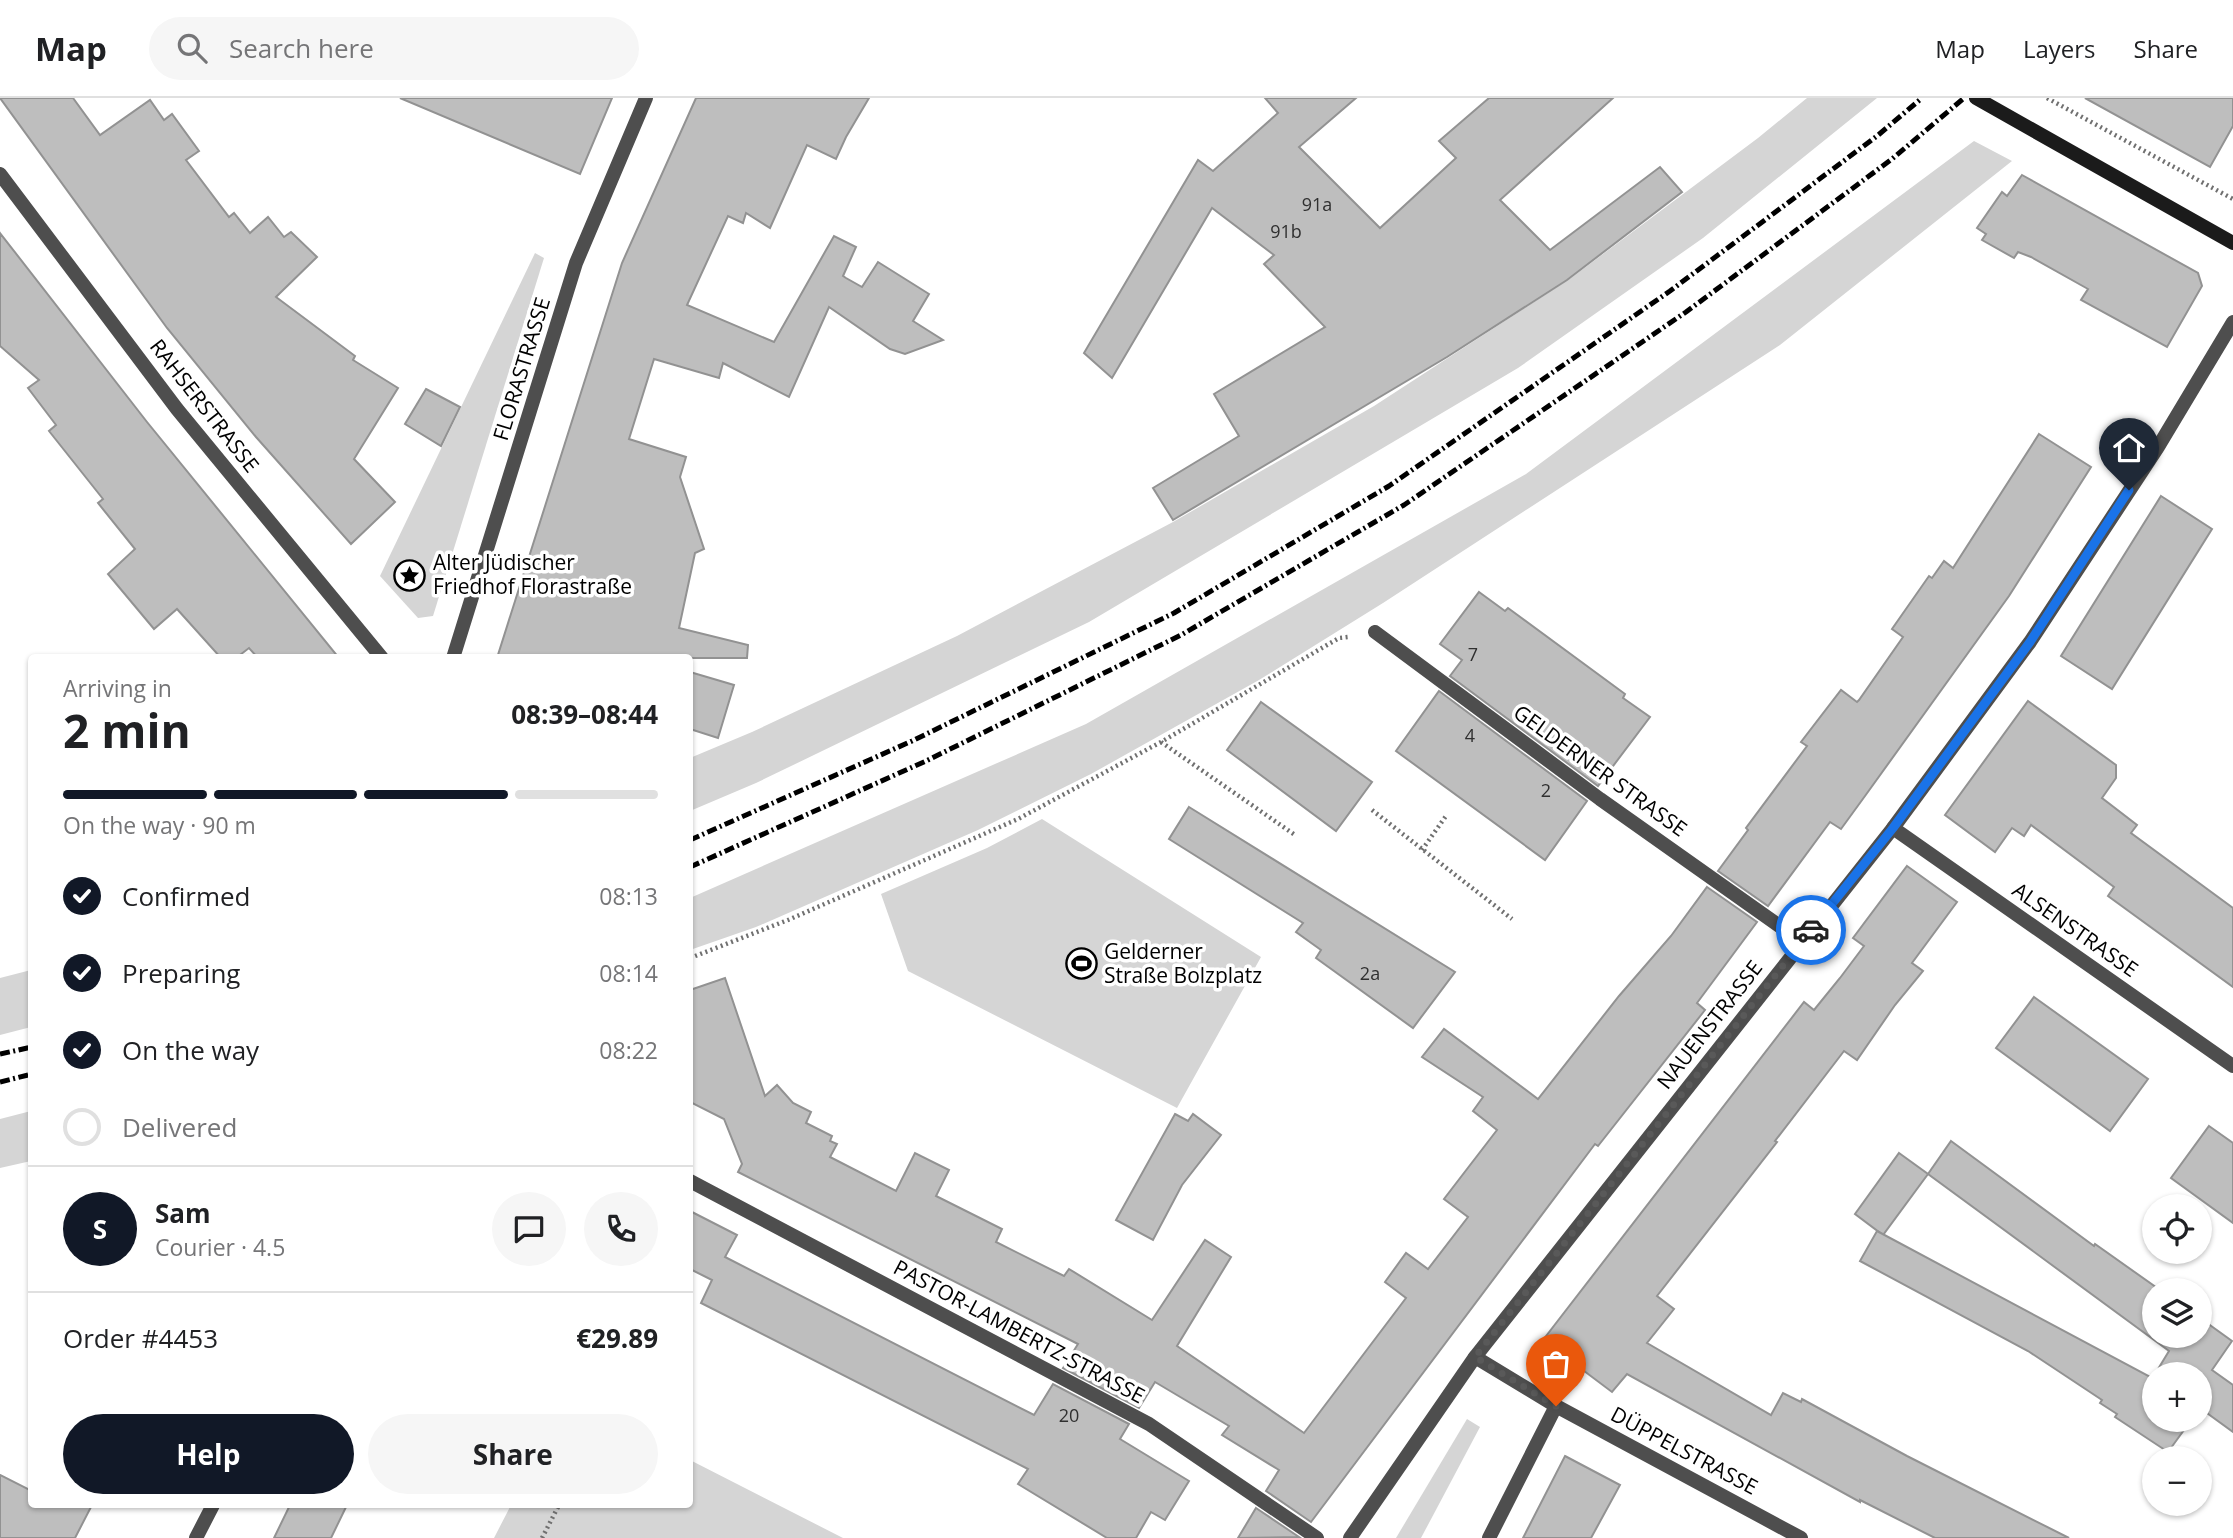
<!DOCTYPE html>
<html lang="en">
<head>
<meta charset="utf-8">
<style>
  :root { --surface:#fff; --page:#f6f6f6; --text:#202124; --muted:#757577; --line:#e0e0e0; --accent:#111827 }
  body { margin:0; font-family:"Open Sans",sans-serif; background:var(--page); color:var(--text); height:100vh; display:flex; flex-direction:column; font-size:26px; white-space:nowrap }
  * { box-sizing:border-box; margin:0 }
  p { font-size:23px; color:var(--muted) }
  .icon { flex:none; width:38px; height:38px; fill:none; stroke:currentColor; stroke-width:2; stroke-linecap:round; stroke-linejoin:round }
  .map { position:relative; flex:1; overflow:hidden }
  .panel { position:absolute; left:28px; top:556px; width:665px; height:854px; display:flex; flex-direction:column; background:var(--surface); border-radius:7px; box-shadow:0 2px 5px #0004 }
  .panel>* { flex:none }
  .fabs { position:absolute; left:2142px; top:1096px; display:grid; gap:14px }
  .fabs a { display:grid; place-items:center; width:70px; height:70px; border-radius:50%; background:var(--surface); box-shadow:0 2px 5px #0004; font-size:35px }
  .pin { position:absolute; display:grid; place-items:center; width:60px; height:60px; color:#fff; margin:-72px -30px; border-radius:50% 50% 50% 0; rotate:-45deg; box-shadow:0 0 7px #0007 }
  .pin .icon { rotate:45deg }
  .courier { position:absolute; display:grid; place-items:center; width:70px; height:70px; margin:-35px; border:5px solid #1a73e8; border-radius:50%; background:#fff; color:#222; box-shadow:0 2px 9px #0007 }
  .head em { font-style:normal; font-weight:700 }
  .head div { display:flex; flex-direction:column-reverse }
  .head { display:flex; align-items:center; justify-content:space-between; height:119px; padding:0 35px }
  h1 { font-size:46px; font-weight:700; line-height:52px }
  .bar { display:grid; grid-template-columns:repeat(4,1fr); gap:10px 7px; align-content:center; height:84px; padding:0 35px }
  .bar i { height:9px; border-radius:5px; background:var(--line) }
  .bar .active { background:var(--accent) }
  .bar p { grid-column:span 4 }
  .line { display:flex; align-items:center; gap:18px; padding:0 35px; border-top:2px solid var(--line) }
  .line div { flex:1 }
  .round { display:grid; place-items:center; flex:none; width:74px; height:74px; border-radius:37px; background:var(--page) }
  ol { padding:0 35px; list-style:none }
  li { display:flex; align-items:center; gap:21px; height:77px }
  li p { margin-inline-start:auto }
  li .icon { padding:7px; border-radius:50%; background:var(--accent); color:#fff; stroke-width:4 }
  li:last-child { color:var(--muted) }
  li i { width:38px; height:38px; border:4px solid var(--line); border-radius:50% }
  .button { display:flex; gap:14px; margin-top:auto; padding:14px 35px }
  .button a { flex:1; height:80px; border-radius:42px; background:var(--accent); color:#fff; font-size:28px; font-weight:700; line-height:80px; text-align:center }
  .button a+a { background:var(--page); color:var(--text) }
  header { display:flex; align-items:center; gap:42px; box-sizing:border-box; height:98px; padding:0 35px; background:var(--surface); border-bottom:2px solid var(--line) }
  header strong { font-size:33px }
  nav { display:flex; gap:38px; margin-inline-start:auto; font-size:24px }
  .search { width:490px; height:63px; background:var(--page); display:flex; align-items:center; gap:18px; box-sizing:border-box; padding:0 24px; border-radius:38px; color:var(--muted); font-size:26px }
  .map>svg:first-child { display:block }
  .green { fill:#d5d5d5 }
  .building { fill:#bebebe; stroke:#929292; stroke-width:2 }
  .lines { fill:none; stroke-linecap:round; stroke-linejoin:round }
  .path { stroke:#707070; stroke-width:4.5; stroke-dasharray:2 3.5; stroke-linecap:butt }
  .street { stroke:#4e4e4e; stroke-width:14 }
  .secondary { stroke:#1b1b1b; stroke-width:14 }
  .rail { stroke:#000; stroke-width:5; stroke-dasharray:10 3.5 2 3.5; stroke-linecap:butt }
  .done { stroke:#595959; stroke-width:7; stroke-dasharray:0 12.6 }
  .route { stroke:#1a73e8; stroke-width:9 }
  .labels { text-anchor:middle; stroke-width:7; stroke-linejoin:round; paint-order:stroke }
  .number-label { font-size:18px; fill:#303030 }
  .street-label { font-size:21px; fill:#000; stroke:#fff }
  .poi-label { font-size:21px; fill:#000; stroke:#fff; text-anchor:start }
</style>
</head>
<body>
<header>
<strong>Map</strong>
<div class="search"><svg class="icon" aria-label="search" viewBox="0 0 24 24"><circle cx="10" cy="10" r="6"/><path d="M15 15l6 6"/></svg>Search here</div>
<nav><a>Map</a><a>Layers</a><a>Share</a></nav>
</header>
<div class="map">
<svg width="2233" height="1440" viewBox="0 0 2233 1440">
  <rect width="100%" height="100%" fill="#fff"/>
  <g class="green">
    <path d="M 1807,0 L 1877,0 L 1703,140 L 1518,270 L 1089,524 L 756,685 L 690,713 L 690,660 L 752,634 L 957,538 L 1173,424 L 1374,308 L 1571,180 L 1758,40 Z"/>
    <path d="M 1974,43 L 2012,63 L 1780,247 L 1383,505 L 1259,582 L 1091,676 L 978,732 L 756,829 L 690,852 L 690,800 L 1086,626 L 1526,376 Z"/>
    <path d="M 535,155 L 544,160 L 433,518 L 418,520 L 380,478 Z"/>
    <path d="M 1042,721 L 1261,859 L 1177,1010 L 908,873 L 881,796 L 987,750 Z"/>
    <path d="M 31,872 L 31,929 L 0,937 L 0,880 Z"/>
    <path d="M 31,1013 L 31,1063 L 0,1070 L 0,1021 Z"/>
    <path d="M 1467,1321 L 1480,1329 L 1421,1440 L 1396,1440 Z"/>
    <path d="M 690,1362 L 843,1440 L 494,1440 L 511,1407 L 690,1407 Z"/>
  </g>
  <g class="building">
    <path d="M 0,0 L 73,0 L 100,37 L 150,2 L 164,22 L 172,16 L 199,53 L 186,62 L 229,119 L 234,115 L 250,135 L 268,119 L 284,139 L 291,134 L 317,159 L 276,199 L 355,258 L 353,262 L 398,290 L 354,361 L 395,404 L 351,446 L 256,339 L 167,230 Z"/>
    <path d="M 400,0 L 612,0 L 580,76 Z"/>
    <path d="M 696,0 L 869,0 L 846,39 L 836,61 L 807,47 L 770,130 L 746,115 L 743,125 L 728,118 L 687,207 L 774,244 L 834,138 L 856,149 L 843,178 L 846,180 L 862,189 L 878,164 L 929,196 L 913,223 L 943,242 L 905,256 L 890,251 L 829,209 L 789,299 L 723,265 L 719,280 L 654,261 L 629,341 L 686,359 L 680,379 L 704,451 L 695,455 L 679,530 L 748,547 L 747,560 L 497,560 L 622,165 Z"/>
    <path d="M 1265,0 L 1356,0 L 1299,49 L 1380,130 L 1456,60 L 1439,43 L 1489,0 L 1613,0 L 1500,102 L 1550,152 L 1660,69 L 1682,94 L 1567,182 L 1447,259 L 1173,422 L 1153,390 L 1239,338 L 1214,296 L 1325,229 L 1264,166 L 1274,157 L 1212,110 L 1112,280 L 1084,255 L 1198,62 L 1213,73 L 1278,15 Z"/>
    <path d="M 2085,0 L 2233,0 L 2233,28 L 2210,69 Z"/>
    <path d="M 2022,77 L 2198,175 L 2202,188 L 2167,249 L 2081,202 L 2088,191 L 2031,159 L 2018,154 L 2014,160 L 1982,142 L 1986,136 L 1977,130 L 2002,94 L 2007,98 Z"/>
    <path d="M 0,135 L 147,324 L 339,560 L 258,560 L 249,550 L 236,560 L 221,560 L 177,511 L 154,531 L 108,476 L 135,451 L 98,405 L 103,401 L 49,333 L 56,327 L 28,290 L 39,282 L 0,248 Z"/>
    <path d="M 426,291 L 460,309 L 441,348 L 405,326 Z"/>
    <path d="M 2039,336 L 2091,369 L 2009,498 L 1865,698 L 1841,731 L 1830,724 L 1768,808 L 1718,773 L 1748,732 L 1746,730 L 1807,648 L 1801,644 L 1841,592 L 1857,604 L 1859,602 L 1903,539 L 1892,531 L 1929,478 L 1932,480 L 1944,463 L 1953,470 Z"/>
    <path d="M 2161,398 L 2212,431 L 2112,591 L 2061,558 Z"/>
    <path d="M 1479,494 L 1505,513 L 1508,510 L 1625,596 L 1623,600 L 1650,619 L 1598,688 L 1450,578 L 1462,562 L 1440,546 Z"/>
    <path d="M 690,574 L 734,587 L 718,640 L 690,631 Z"/>
    <path d="M 1439,593 L 1587,703 L 1545,762 L 1396,653 Z"/>
    <path d="M 2028,603 L 2116,667 L 2116,680 L 2102,700 L 2137,727 L 2131,735 L 2233,810 L 2233,889 L 2108,798 L 2114,789 L 2031,727 L 2024,738 L 2012,730 L 1995,754 L 1945,717 Z"/>
    <path d="M 1261,604 L 1372,684 L 1336,733 L 1227,652 Z"/>
    <path d="M 1189,709 L 1455,874 L 1413,930 L 1316,860 L 1321,852 L 1296,834 L 1303,825 L 1169,741 Z"/>
    <path d="M 1907,768 L 1957,804 L 1912,865 L 1923,873 L 1895,907 L 1857,962 L 1844,953 L 1775,1043 L 1777,1044 L 1657,1198 L 1674,1211 L 1647,1245 L 1771,1317 L 1783,1295 L 1801,1304 L 1802,1301 L 1907,1358 L 2069,1440 L 1935,1440 L 1860,1402 L 1860,1404 L 1627,1276 L 1612,1294 L 1543,1242 L 1804,904 L 1814,912 L 1840,880 L 1864,848 L 1853,840 Z"/>
    <path d="M 1707,789 L 1757,824 L 1697,905 L 1705,912 L 1598,1048 L 1595,1046 L 1311,1424 L 1266,1393 L 1279,1372 L 1222,1337 L 1229,1328 L 1155,1284 L 1139,1310 L 1063,1270 L 1078,1246 L 738,1074 L 742,1066 L 724,1021 L 690,1004 L 690,892 L 725,880 L 765,998 L 777,987 L 793,1005 L 811,1014 L 806,1025 L 832,1038 L 830,1043 L 837,1046 L 830,1059 L 896,1093 L 915,1055 L 949,1072 L 936,1098 L 1002,1131 L 996,1144 L 1064,1178 L 1069,1171 L 1152,1222 L 1205,1142 L 1231,1159 L 1177,1248 L 1304,1335 L 1406,1200 L 1385,1184 L 1406,1155 L 1428,1171 L 1468,1119 L 1444,1101 L 1497,1032 L 1473,1013 L 1483,999 L 1422,959 L 1444,931 L 1538,1001 L 1619,898 L 1671,838 Z"/>
    <path d="M 2034,899 L 2148,981 L 2110,1033 L 1996,950 Z"/>
    <path d="M 1175,1016 L 1188,1023 L 1193,1016 L 1221,1037 L 1182,1087 L 1153,1142 L 1116,1122 Z"/>
    <path d="M 2209,1028 L 2233,1045 L 2233,1125 L 2171,1080 Z"/>
    <path d="M 1951,1043 L 2094,1148 L 2095,1146 L 2160,1192 L 2154,1192 L 2154,1237 L 2200,1237 L 2200,1220 L 2232,1243 L 2212,1272 L 2233,1287 L 2233,1334 L 2200,1310 L 2200,1276 L 2155,1276 L 2169,1253 L 1928,1076 Z"/>
    <path d="M 1899,1055 L 1928,1076 L 1883,1137 L 1855,1116 Z"/>
    <path d="M 690,1113 L 737,1137 L 725,1159 L 1034,1317 L 1053,1286 L 1129,1326 L 1120,1341 L 1189,1383 L 1165,1422 L 1151,1414 L 1136,1440 L 1107,1440 L 1018,1386 L 1028,1371 L 701,1205 L 712,1182 L 690,1171 Z"/>
    <path d="M 1877,1133 L 2152,1280 L 2154,1277 L 2154,1321 L 2192,1321 L 2168,1354 L 2115,1319 L 2117,1316 L 2100,1305 L 2102,1302 L 2028,1253 L 1860,1163 Z"/>
    <path d="M 1565,1358 L 1620,1387 L 1591,1440 L 1523,1440 Z"/>
    <path d="M 0,1377 L 32,1393 L 32,1407 L 92,1407 L 75,1440 L 0,1440 Z"/>
    <path d="M 290,1407 L 347,1407 L 331,1440 L 274,1440 Z"/>
    <path d="M 1256,1410 L 1299,1439 L 1238,1440 Z"/>
  </g>
  <g class="lines">
    <g class="path">
      <path d="M 2047,0 L 2233,101"/>
      <path d="M 1161,644 L 1295,737"/>
      <path d="M 1372,712 L 1512,821"/>
      <path d="M 1422,752 L 1446,718"/>
      <path d="M 690,860 L 788,822 L 1018,721 L 1161,644 L 1339,540 L 1348,539"/>
      <path d="M 542,1440 L 559,1407"/>
    </g>
    <g class="street">
      <path d="M 0,76 L 177,311 L 382,560"/>
      <path d="M 1375,534 L 1600,701 L 1802,844"/>
      <path d="M 453,560 L 576,165 L 646,0"/>
      <path d="M 1893,730 L 2233,968"/>
      <path d="M 690,1083 L 1149,1326 L 1317,1440"/>
      <path d="M 1475,1259 L 1556,1308 L 1801,1440"/>
      <path d="M 196,1440 L 213,1407"/>
      <path d="M 1350,1440 L 1475,1259 L 1893,730 L 2030,544 L 2158,349 L 2233,224"/>
      <path d="M 1489,1440 L 1556,1308"/>
    </g>
    <path class="secondary" d="M 1976,0 L 2233,145"/>
    <g class="rail">
      <path d="M 690,742 L 912,643 L 1174,515 L 1389,388 L 1670,193 L 1877,38 L 1922,0"/>
      <path d="M 690,769 L 926,663 L 1181,537 L 1404,407 L 1686,214 L 1892,61 L 1964,0"/>
      <path d="M 0,956 L 32,949"/>
      <path d="M 0,984 L 32,976"/>
    </g>
  </g>
  <g class="lines">
    <path class="done" d="M 1556,1308 L 1475,1259 L 1811,832"/>
    <path class="route" d="M 1811,832 L 1893,730 L 2030,544 L 2129,392"/>
  </g>
  <defs>
    <symbol id="sight-ring" viewBox="-11 -11 22 22"><circle r="9.5" fill="#fff" stroke="#000" stroke-width="1.5"/><path d="M0-6L1.8-2.2L6-1.7L2.9 1.2L3.7 5.4L0 3.3L-3.7 5.4L-2.9 1.2L-6-1.7L-1.8-2.2Z" fill="#000"/></symbol>
    <symbol id="stadium-ring" viewBox="-11 -11 22 22"><circle r="9.5" fill="#fff" stroke="#000" stroke-width="1.5"/><path d="M0-5a6.5 5 0 1 0 0 10a6.5 5 0 1 0 0-10ZM-3.5-1.8h7v3.6h-7Z" fill="#000"/></symbol>
  </defs>
  <g fill-rule="evenodd">
    <use href="#sight-ring" x="392" y="460" width="35" height="35"/>
    <use href="#stadium-ring" x="1064" y="848" width="35" height="35"/>
  </g>
  <g class="labels">
    <g class="number-label">
      <text x="1317" y="113">91a</text>
      <text x="1286" y="140">91b</text>
      <text x="1473" y="563">7</text>
      <text x="1470" y="644">4</text>
      <text x="1546" y="699">2</text>
      <text x="1370" y="882">2a</text>
      <text x="1069" y="1324">20</text>
    </g>
    <g class="street-label">
      <text transform="translate(522 271) rotate(-73)" y="7">FLORASTRASSE</text>
      <text transform="translate(204 308) rotate(52)" y="7">RAHSERSTRASSE</text>
      <text transform="translate(1600 673) rotate(36)" y="7">GELDERNER STRASSE</text>
      <text transform="translate(2075 832) rotate(35)" y="7">ALSENSTRASSE</text>
      <text transform="translate(1710 927) rotate(-52)" y="7">NAUENSTRASSE</text>
      <text transform="translate(1019 1234) rotate(28)" y="7">PASTOR-LAMBERTZ-STRASSE</text>
      <text transform="translate(1684 1353) rotate(28)" y="7">DÜPPELSTRASSE</text>
    </g>
    <g class="poi-label">
      <text x="433" y="472">Alter Jüdischer<tspan x="433" dy="24">Friedhof Florastraße</tspan></text>
      <text x="1104" y="861">Gelderner<tspan x="1104" dy="24">Straße Bolzplatz</tspan></text>
    </g>
  </g>
</svg>
<div class="fabs">
<a><svg class="icon" aria-label="locate" viewBox="0 0 24 24"><circle cx="12" cy="12" r="6"/><path d="M12 2v4M12 18v4M2 12h4M18 12h4"/></svg></a>
<a><svg class="icon" aria-label="layers" viewBox="0 0 24 24"><path d="M12 4l9 5-9 5-9-5zM3 14l9 5 9-5"/></svg></a>
<a>+</a>
<a>−</a>
</div>
<div class="pin" style="left:1556px;top:1308px;background:#ea580c"><svg class="icon" aria-label="bag" viewBox="0 0 24 24"><path d="M5 8h14l-1 12H6zM9 8a3 3 0 0 1 6 0"/></svg></div>
<div class="pin" style="left:2129px;top:392px;background:#1f2937"><svg class="icon" aria-label="home" viewBox="0 0 24 24"><path d="M3 11l9-7 9 7M6 9v11h12V9"/></svg></div>
<div class="courier" style="left:1811px;top:832px"><svg class="icon" aria-label="car" viewBox="0 0 24 24"><path d="M5 17H2v-5l4-1 3-4h7l3 4 3 1v5h-3M9 17h6M6 11h13"/><circle cx="7" cy="17" r="2"/><circle cx="17" cy="17" r="2"/></svg></div>
<section class="panel">
<div class="head"><div><h1>2 min</h1><p>Arriving in</p></div><em>08:39–08:44</em></div>
<div class="bar"><i class="active"></i><i class="active"></i><i class="active"></i><i></i><p>On the way · 90 m</p></div>
<ol>
<li><svg class="icon" aria-label="check" viewBox="0 0 24 24"><path d="M5 12l5 5 9-10"/></svg>Confirmed<p>08:13</p></li>
<li><svg class="icon" aria-label="check" viewBox="0 0 24 24"><path d="M5 12l5 5 9-10"/></svg>Preparing<p>08:14</p></li>
<li><svg class="icon" aria-label="check" viewBox="0 0 24 24"><path d="M5 12l5 5 9-10"/></svg>On the way<p>08:22</p></li>
<li><i></i>Delivered</li>
</ol>
<div class="line" style="height:126px"><b class="round" style="background:var(--accent);color:#fff">S</b><div><b>Sam</b><p>Courier · 4.5</p></div><a class="round"><svg class="icon" aria-label="chat" viewBox="0 0 24 24"><path d="M4 5h16v11H9l-5 4z"/></svg></a><a class="round"><svg class="icon" aria-label="phone" viewBox="0 0 24 24"><path d="M5 4h4l2 5-3 2q2 4 5 5l2-3 5 2v4C11 20 4 13 5 4z"/></svg></a></div>
<div class="line" style="height:91px"><div>Order #4453</div><b>€29.89</b></div>
<div class="button"><a>Help</a><a>Share</a></div>
</section>
</div>
</body>
</html>
